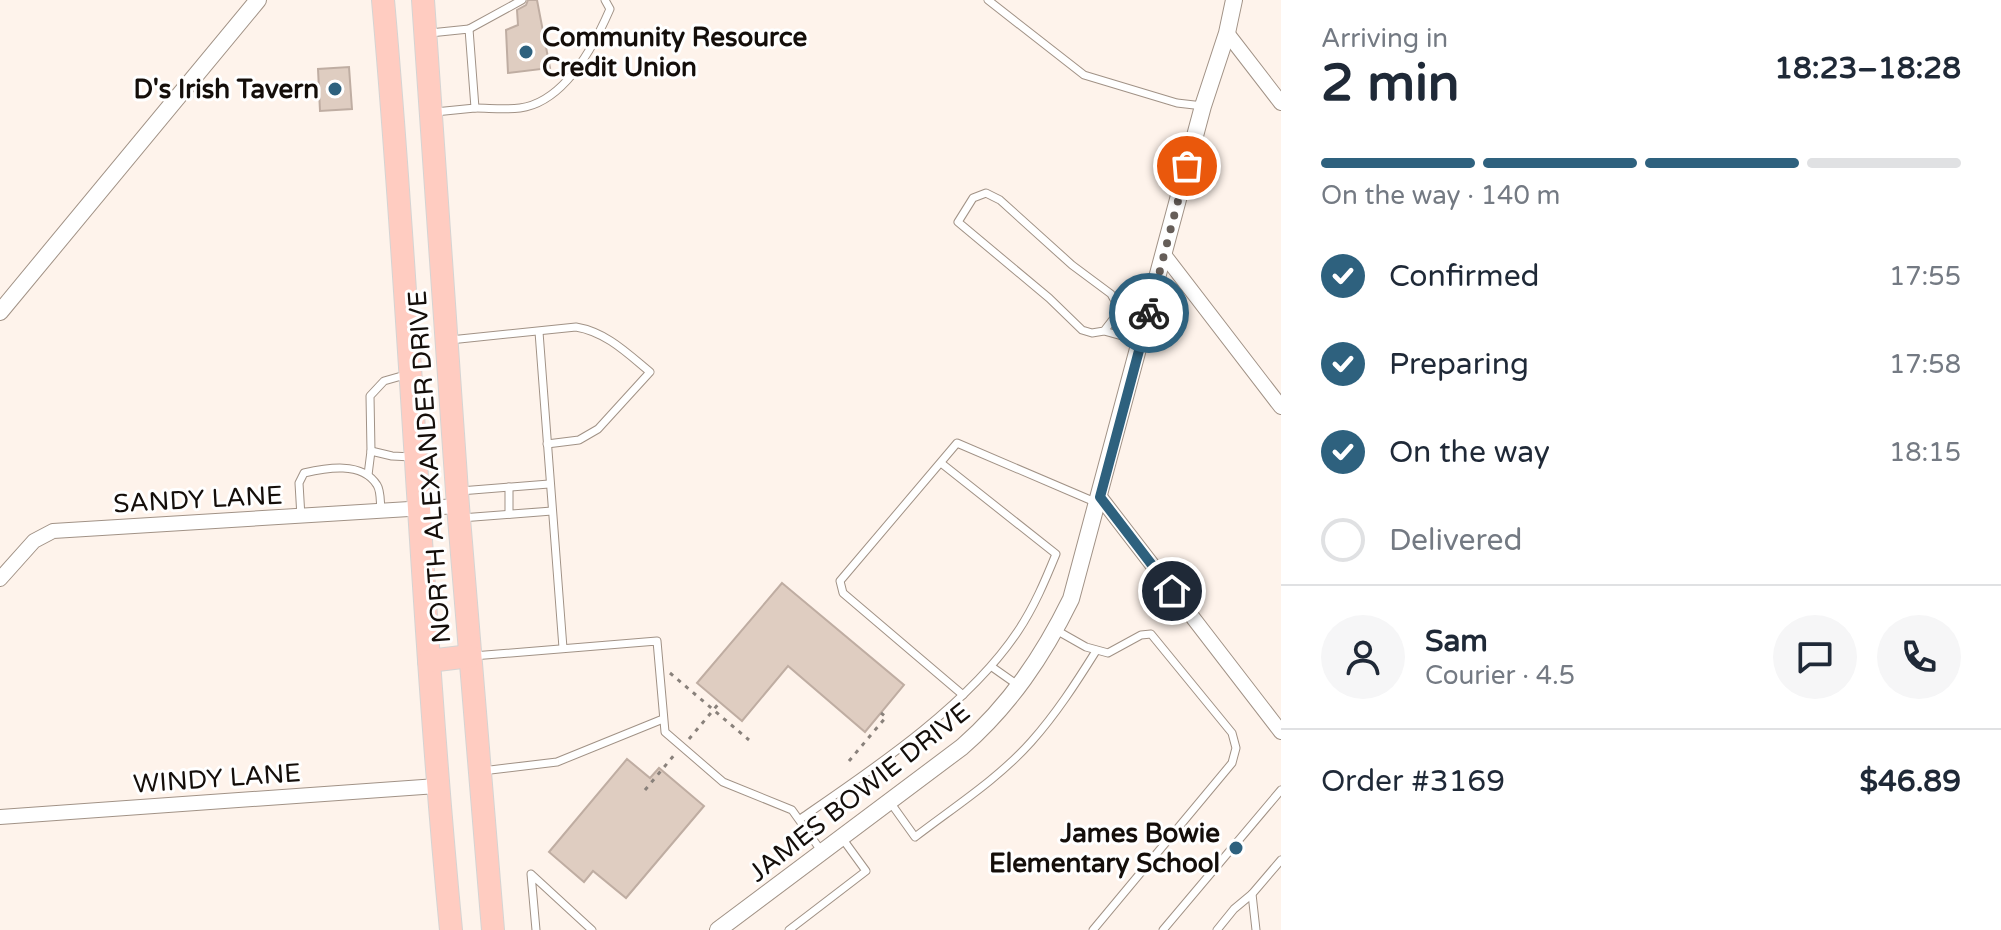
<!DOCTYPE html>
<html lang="en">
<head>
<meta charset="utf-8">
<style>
  :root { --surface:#fff; --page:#f6f6f7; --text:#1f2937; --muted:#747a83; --line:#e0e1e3; --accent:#2e617e }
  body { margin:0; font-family:"Varela Round",sans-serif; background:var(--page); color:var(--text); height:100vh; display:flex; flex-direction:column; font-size:30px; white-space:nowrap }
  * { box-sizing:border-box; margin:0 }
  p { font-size:26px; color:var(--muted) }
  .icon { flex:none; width:44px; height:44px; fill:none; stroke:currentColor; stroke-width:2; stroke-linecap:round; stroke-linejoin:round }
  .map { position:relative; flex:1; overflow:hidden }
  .panel { display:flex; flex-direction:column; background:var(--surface); width:720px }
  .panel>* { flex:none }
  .pin { position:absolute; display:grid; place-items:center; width:68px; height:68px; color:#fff; margin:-34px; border:4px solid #fff; border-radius:50%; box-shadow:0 2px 8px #0007 }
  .courier { position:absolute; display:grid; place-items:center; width:80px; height:80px; margin:-40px; border:6px solid #2e617e; border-radius:50%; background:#fff; color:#222; box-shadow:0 2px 10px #0007 }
  .overview em { font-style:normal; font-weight:800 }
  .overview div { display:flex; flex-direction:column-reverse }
  .overview { display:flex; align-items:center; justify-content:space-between; height:136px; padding:0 40px }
  h1 { font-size:52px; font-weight:800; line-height:60px }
  .bar { display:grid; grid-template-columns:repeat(4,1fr); gap:12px 8px; align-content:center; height:96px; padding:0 40px }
  .bar i { height:10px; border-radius:6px; background:var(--line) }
  .bar .on { background:var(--accent) }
  .bar p { grid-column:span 4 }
  .line { display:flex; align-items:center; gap:20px; padding:0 40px; border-top:2px solid var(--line) }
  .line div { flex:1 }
  .round { display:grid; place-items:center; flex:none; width:84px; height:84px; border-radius:42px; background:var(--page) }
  ol { padding:0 40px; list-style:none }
  li { display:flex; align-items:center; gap:24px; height:88px }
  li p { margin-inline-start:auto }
  li .icon { padding:8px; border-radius:50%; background:var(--accent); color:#fff; stroke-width:4 }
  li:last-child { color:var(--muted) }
  li i { width:44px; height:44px; border:4px solid var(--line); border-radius:50% }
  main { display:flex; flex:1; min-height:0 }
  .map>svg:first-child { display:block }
  .building { fill:#dfcdc1; stroke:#bfada2; stroke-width:2 }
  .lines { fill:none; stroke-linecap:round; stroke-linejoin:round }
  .service-casing { stroke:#a19286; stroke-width:9 }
  .minor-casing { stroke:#a19286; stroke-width:16 }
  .tertiary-casing { stroke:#a19286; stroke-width:18 }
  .primary-casing { stroke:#d5d4d3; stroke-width:24 }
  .path { stroke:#89817b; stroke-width:3; stroke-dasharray:4 6; stroke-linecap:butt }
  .service { stroke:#fff; stroke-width:7 }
  .minor { stroke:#fff; stroke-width:14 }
  .tertiary { stroke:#fff; stroke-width:16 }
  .primary { stroke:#ffccc1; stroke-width:22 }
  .done { stroke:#665e59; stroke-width:8; stroke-dasharray:0 14.4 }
  .route { stroke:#2e617e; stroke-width:10 }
  .poi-dot { fill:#2e617e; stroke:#fff; stroke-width:3 }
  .labels { text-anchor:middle; stroke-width:6; stroke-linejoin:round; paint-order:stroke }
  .poi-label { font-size:26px; font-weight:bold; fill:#140e0a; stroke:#fff; text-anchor:end }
  .street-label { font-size:26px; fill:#140e0a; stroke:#fff }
</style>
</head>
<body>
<main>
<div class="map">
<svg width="1281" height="930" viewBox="0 0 1281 930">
  <rect width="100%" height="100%" fill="#fef3eb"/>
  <g class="building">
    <path d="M 528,0 L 537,0 L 550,68 L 508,73 L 506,30 L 518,25 L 517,10 L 526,5 Z"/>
    <path d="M 349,67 L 352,109 L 320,111 L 318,69 Z"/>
    <path d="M 782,583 L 904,685 L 865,732 L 788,666 L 742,721 L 697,683 Z"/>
    <path d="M 627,759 L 650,778 L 659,768 L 704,806 L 626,898 L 593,871 L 584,882 L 549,852 Z"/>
  </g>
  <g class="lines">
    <defs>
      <g id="service">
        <path d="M 988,0 L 1084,75 L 1177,103 L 1203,106"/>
        <path d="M 469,29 L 522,0"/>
        <path d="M 430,33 L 469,29 L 475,108 L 435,112"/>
        <path d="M 475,108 C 489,108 505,110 520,108 C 565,102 594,46 610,9 L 605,0"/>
        <path d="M 1104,331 L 1114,318 L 1115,301 L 1111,294 L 1072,265 L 1000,200 L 986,193 L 973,198 L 958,222 L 1049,298 L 1082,330 L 1092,333 L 1104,331 L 1140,341"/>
        <path d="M 539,332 L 563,648"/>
        <path d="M 450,340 L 576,327 C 606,332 627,353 650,372 L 598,429 L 579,440 L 547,444"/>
        <path d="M 371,451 L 392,456 L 412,457"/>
        <path d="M 368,475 L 371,451 L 370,396 L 384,381 L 405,375"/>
        <path d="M 509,487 L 509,514"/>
        <path d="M 460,491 L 549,484"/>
        <path d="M 301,517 L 299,483 L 304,473 C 326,468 362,461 377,485 C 381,491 380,502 381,510"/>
        <path d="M 461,518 L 552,511"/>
        <path d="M 1056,630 L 1086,647 L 1108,653 L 1141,635 L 1151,634 L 1232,733 L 1236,748 L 1232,763 L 1093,930"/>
        <path d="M 473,656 L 657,641 L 665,732 L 723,782 L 792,810 L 822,852"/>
        <path d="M 992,667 L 1019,686"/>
        <path d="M 963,695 L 843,593 L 840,581 L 957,443 L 1095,502"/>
        <path d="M 482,771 L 557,762 L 663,719"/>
        <path d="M 890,802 L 915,837 C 954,807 998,779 1031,742 C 1056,714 1076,683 1096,651"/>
        <path d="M 800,819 C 873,769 969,705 1018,631 C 1034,607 1045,581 1056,554 L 941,463"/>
        <path d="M 536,930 L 531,874 L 592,930"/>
        <path d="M 789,930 L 866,871 L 842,838"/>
        <path d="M 1163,930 L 1281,790"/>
        <path d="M 1217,930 L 1234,909 L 1252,894"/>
        <path d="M 1256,930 L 1252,894 L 1281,860"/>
      </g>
      <g id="minor">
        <path d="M 1227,33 L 1281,103"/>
        <path d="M 1165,256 L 1281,407"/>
        <path d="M 1100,497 L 1281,732"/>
        <path d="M 0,579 L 34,541 L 53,531 L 458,506"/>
        <path d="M 0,817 L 437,786"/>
      </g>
      <g id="tertiary">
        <path d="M 0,312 L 258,0"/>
        <path d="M 718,930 L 962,747 C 1010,705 1043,656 1071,599 L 1203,106 L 1227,33 L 1234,0"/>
      </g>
      <g id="primary">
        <path d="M 383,0 C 411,310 421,621 451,930"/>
        <path d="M 423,0 L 458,506 L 493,930"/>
        <path d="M 429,661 L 470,656"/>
      </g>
    </defs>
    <use href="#service" class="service-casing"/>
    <use href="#minor" class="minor-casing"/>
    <use href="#tertiary" class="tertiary-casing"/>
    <use href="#primary" class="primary-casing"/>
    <g class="path">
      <path d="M 670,673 L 749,740"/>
      <path d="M 689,739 L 720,702"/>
      <path d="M 849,761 L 886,717 L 881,713"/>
      <path d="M 645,790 L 675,754"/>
    </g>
    <use href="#service" class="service"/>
    <use href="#minor" class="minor"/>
    <use href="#tertiary" class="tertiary"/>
    <use href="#primary" class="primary"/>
  </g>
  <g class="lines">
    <path class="done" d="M 1149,313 L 1187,166"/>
    <path class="route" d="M 1149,313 L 1100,497 L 1172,591"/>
  </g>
  <g class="poi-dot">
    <circle cx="526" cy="52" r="8"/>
    <circle cx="335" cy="89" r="8"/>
    <circle cx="1236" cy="848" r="8"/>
  </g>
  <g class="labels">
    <g class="poi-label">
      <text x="542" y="46" text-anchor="start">Community Resource<tspan x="542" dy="30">Credit Union</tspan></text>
      <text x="319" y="98">D's Irish Tavern</text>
      <text x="1220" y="842">James Bowie<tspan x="1220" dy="30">Elementary School</tspan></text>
    </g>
    <g class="street-label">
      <text transform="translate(429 467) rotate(-94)" y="9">NORTH ALEXANDER DRIVE</text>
      <text transform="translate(198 499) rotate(-3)" y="9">SANDY LANE</text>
      <text transform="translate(217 778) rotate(-4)" y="9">WINDY LANE</text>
      <text transform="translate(859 792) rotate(-38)" y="9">JAMES BOWIE DRIVE</text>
    </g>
  </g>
</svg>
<div class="pin" style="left:1187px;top:166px;background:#ea580c"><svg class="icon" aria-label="bag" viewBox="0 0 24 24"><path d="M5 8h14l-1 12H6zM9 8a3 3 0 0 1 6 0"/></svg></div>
<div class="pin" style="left:1172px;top:591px;background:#1f2937"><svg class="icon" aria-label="home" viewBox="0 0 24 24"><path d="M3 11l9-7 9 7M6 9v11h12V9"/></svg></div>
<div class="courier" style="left:1149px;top:313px"><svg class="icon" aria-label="bike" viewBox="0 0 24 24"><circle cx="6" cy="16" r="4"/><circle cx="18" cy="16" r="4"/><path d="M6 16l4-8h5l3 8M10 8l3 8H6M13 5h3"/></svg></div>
</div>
<section class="panel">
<div class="overview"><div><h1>2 min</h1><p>Arriving in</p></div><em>18:23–18:28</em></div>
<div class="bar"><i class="on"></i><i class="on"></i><i class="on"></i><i></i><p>On the way · 140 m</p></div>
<ol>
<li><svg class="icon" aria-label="check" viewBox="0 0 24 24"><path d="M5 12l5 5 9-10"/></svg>Confirmed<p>17:55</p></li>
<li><svg class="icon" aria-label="check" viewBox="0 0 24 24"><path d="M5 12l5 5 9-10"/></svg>Preparing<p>17:58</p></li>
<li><svg class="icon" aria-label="check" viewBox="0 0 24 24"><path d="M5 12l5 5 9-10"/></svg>On the way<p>18:15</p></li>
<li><i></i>Delivered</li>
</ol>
<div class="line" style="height:144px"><a class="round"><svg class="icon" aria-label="person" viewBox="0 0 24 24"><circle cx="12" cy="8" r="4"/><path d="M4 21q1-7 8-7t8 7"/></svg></a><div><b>Sam</b><p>Courier · 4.5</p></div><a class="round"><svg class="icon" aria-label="chat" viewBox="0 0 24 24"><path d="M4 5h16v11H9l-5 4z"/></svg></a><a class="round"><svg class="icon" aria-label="phone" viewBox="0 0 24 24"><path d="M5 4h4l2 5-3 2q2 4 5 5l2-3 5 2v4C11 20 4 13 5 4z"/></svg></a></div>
<div class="line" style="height:104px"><div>Order #3169</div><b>$46.89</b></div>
</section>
</main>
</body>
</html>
